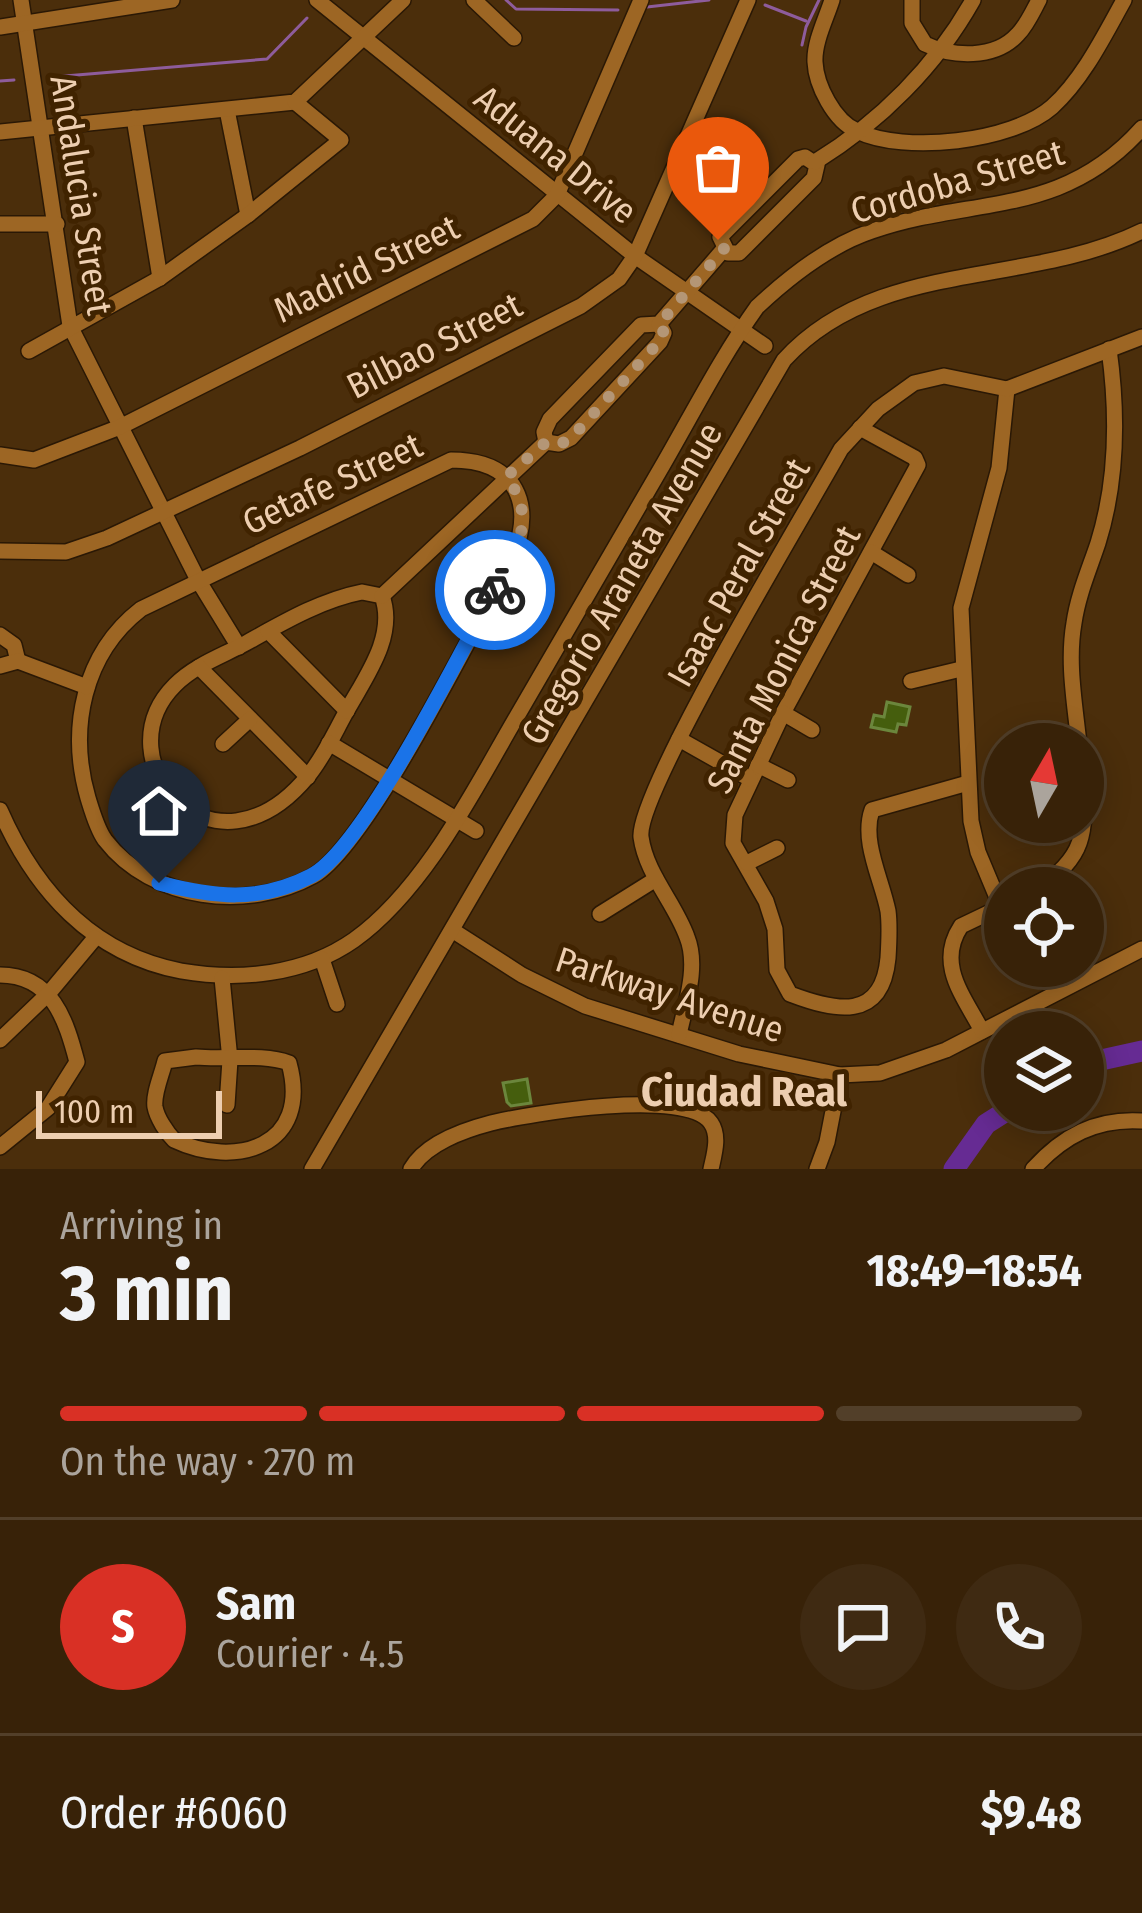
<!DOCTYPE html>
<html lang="en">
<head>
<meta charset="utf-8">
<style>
  :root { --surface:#382208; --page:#3f2a12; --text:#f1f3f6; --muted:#aba49c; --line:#523f29; --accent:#d93025 }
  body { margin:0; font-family:"Fira Sans Condensed",sans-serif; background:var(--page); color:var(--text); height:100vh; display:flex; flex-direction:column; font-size:45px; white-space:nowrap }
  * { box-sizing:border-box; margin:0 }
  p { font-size:39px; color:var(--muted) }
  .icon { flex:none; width:66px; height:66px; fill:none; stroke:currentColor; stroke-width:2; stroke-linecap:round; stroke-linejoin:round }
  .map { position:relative; height:1169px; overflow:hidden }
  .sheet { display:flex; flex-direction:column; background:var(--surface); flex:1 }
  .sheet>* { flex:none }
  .needle { width:78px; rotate:9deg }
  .tools { position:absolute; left:984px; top:723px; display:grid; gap:24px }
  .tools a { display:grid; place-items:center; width:120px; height:120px; border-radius:50%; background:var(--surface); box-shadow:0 6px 30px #0003,0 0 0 3px var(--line); font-size:60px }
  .scale { position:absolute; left:36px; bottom:30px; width:186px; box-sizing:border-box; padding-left:12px; border:6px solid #edceb0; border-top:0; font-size:33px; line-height:42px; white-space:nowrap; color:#edceb0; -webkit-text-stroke:9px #402300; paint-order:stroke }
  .pin { position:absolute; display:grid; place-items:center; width:102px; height:102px; color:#fff; margin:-123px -51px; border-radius:50% 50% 50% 0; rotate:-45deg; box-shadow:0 0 12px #0007 }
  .pin .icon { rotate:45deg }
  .courier { position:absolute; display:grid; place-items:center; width:120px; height:120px; margin:-60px; border:9px solid #1a73e8; border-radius:50%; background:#fff; color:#222; box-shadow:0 3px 15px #0007 }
  .head em { font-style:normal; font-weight:700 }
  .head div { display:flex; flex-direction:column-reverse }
  .head { display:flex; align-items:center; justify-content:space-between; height:204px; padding:0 60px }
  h1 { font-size:78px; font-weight:700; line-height:90px }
  .bar { display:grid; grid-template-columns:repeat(4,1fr); gap:18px 12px; align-content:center; height:144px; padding:0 60px }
  .bar i { height:15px; border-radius:9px; background:var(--line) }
  .bar .selected { background:var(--accent) }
  .bar p { grid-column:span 4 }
  .line { display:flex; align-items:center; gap:30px; padding:0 60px; border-top:3px solid var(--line) }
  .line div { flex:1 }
  .round { display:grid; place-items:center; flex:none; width:126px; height:126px; border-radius:63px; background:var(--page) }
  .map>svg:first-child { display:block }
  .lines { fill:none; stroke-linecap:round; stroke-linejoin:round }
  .stream { stroke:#8e5c9c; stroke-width:3 }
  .river { stroke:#662b93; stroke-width:21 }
  .building { fill:#455e0d; stroke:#6b863c; stroke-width:3 }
  .minor-casing { stroke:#2a1805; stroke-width:18 }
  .minor { stroke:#9d6624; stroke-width:15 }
  .done { stroke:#b49676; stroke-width:12; stroke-dasharray:0 21.6 }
  .route { stroke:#1a73e8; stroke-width:15 }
  .labels { text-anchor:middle; stroke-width:10; stroke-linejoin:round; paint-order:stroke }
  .street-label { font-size:36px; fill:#edceb0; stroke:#402300 }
  .quarter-label { font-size:42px; font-weight:bold; fill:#edceb0; stroke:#402300 }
</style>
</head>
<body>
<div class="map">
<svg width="1142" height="1169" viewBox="0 0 1142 1169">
  <rect width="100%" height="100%" fill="#4b2e0b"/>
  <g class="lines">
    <g class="stream">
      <path d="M 506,0 L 516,9 L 618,10"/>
      <path d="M 765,5 L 806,21"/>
      <path d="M 647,7 L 709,0"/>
      <path d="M 802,45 L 806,27 L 819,0"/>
      <path d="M 53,77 L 267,59 L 307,18"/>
      <path d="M 0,81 L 14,80"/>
    </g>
    <g class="river">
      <path d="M 1083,1064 L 1142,1051"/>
      <path d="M 954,1169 L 986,1124 L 1008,1110"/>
    </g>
  </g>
  <g class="building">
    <path d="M 887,702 L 910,707 L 906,725 L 898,724 L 896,732 L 871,727 L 874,715 L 884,717 Z"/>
    <path d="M 527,1079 L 531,1103 L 511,1106 L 507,1102 L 503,1083 Z"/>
  </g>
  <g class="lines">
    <defs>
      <g id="minor">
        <path d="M 21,0 L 70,326 L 198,580 L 239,647"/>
        <path d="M 317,0 L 635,256 L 765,346"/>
        <path d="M 474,0 L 514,38"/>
        <path d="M 832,0 C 826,19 814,42 815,62 C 816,85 834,121 857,131 C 904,154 1012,142 1052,107 C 1083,79 1104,36 1124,0"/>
        <path d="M 912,0 L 912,23 L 925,44 C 952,57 995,60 1018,34 C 1027,25 1033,11 1039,0"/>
        <path d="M 0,27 L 172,0"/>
        <path d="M 227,110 L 248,215"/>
        <path d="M 134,118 L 160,278"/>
        <path d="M 0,132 L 295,102 L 403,0"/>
        <path d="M 805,157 L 817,165 L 814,178 L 739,253 L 728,253 L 720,237 L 798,159 Z"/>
        <path d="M 815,162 C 880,122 936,66 973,0"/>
        <path d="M 0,224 L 57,224"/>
        <path d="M 29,351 L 160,278 L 248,215 L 341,140 L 295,102"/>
        <path d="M 860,428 L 915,458 L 918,465 L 783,713 L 735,815 L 733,843 L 766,901 L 775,929 L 777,970 L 790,994 C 835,1011 882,1022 888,958 C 889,942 890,926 888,911 C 882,880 861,841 872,810 L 968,783"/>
        <path d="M 546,442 L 544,432 L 550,419 L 641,325 L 659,324 L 724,249"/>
        <path d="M 0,455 L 34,460 L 120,427 L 533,219 L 557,195 L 641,0"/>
        <path d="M 451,460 C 517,460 536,504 511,561 C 476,624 367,846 313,876 C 248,912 152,901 105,840 C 97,829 92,811 88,798 C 68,729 83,654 141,609 Z"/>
        <path d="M 0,551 L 66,552 L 107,538 L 300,448 L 581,306 L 619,279 L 635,256 L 748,0"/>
        <path d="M 871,552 L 908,575"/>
        <path d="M 362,592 L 382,596 C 397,637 364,679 345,714 C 334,734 323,758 308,776 C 213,891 100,760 175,685 C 195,665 222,656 246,643 C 282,623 321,600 362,592 Z"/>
        <path d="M 382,596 L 546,442 L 559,444 L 571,438 L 660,342 L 664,333 L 659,324"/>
        <path d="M 268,631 L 347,711"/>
        <path d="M 0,635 L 14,645 L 18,661"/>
        <path d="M 0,666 L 18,661 L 87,687"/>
        <path d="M 199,667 L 308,777"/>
        <path d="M 911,681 L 961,669"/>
        <path d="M 783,713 L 812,730"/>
        <path d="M 679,739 L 750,779"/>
        <path d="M 329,743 L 476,831"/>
        <path d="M 223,744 L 250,719"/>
        <path d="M 1079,744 C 1075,704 1067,663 1074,623 C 1078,595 1089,570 1098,543 C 1118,479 1118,414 1109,349"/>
        <path d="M 758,765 L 788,780"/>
        <path d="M 0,810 C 35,890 92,954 181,971 C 240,981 304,975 354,940 C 421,892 469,800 509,730 C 561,641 612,552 664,463 C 694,411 722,356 757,307 C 789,277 830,245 872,231 C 972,196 1061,219 1142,128"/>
        <path d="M 747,863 L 777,848"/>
        <path d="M 1038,888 C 1085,858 1086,833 1083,781"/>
        <path d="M 1001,907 L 978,852 L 971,821 L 961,608 L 999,468 L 1007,389"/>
        <path d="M 600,914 L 656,879"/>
        <path d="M 452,930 L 522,975 L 585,1006 L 739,1054 L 840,1075 L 880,1073 L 946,1050 L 1142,949"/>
        <path d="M 322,959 L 337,1004"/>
        <path d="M 0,975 C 52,975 66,1020 77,1062 L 48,1108 L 0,1147"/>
        <path d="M 222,978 L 230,1060 L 227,1105"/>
        <path d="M 982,1031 C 963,995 936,964 961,926 L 1005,905"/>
        <path d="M 679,1035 C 685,1005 699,967 687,937 C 675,903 646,874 641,837 C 636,793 809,507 841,449 L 878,409 L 914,383 L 944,376 L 1007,389 L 1142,337"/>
        <path d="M 0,1040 L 49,993 L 95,938"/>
        <path d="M 196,1057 C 226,1060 262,1053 289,1063 C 312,1147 235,1169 174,1140 C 167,1133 157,1118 155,1107 C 153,1094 162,1074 165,1061 Z"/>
        <path d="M 312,1169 L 784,360 C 877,258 1026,288 1142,231"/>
        <path d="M 411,1169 C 425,1144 464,1130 491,1123 C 529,1114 687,1087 711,1123 C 720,1136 714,1155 711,1169"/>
        <path d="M 817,1169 L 827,1142 L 840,1075"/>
        <path d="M 1033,1169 C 1063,1136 1096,1118 1142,1121"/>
      </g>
    </defs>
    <use href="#minor" class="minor-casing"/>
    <use href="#minor" class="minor"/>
  </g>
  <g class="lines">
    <path class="done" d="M 495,590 C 517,552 538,516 506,477 L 546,442 L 559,445 L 571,438 L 659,342 L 664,333 L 659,324 L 724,249 L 718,240"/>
    <path class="route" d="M 159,883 C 213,897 259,903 311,876 C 364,849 462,649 495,590"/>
  </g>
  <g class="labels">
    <g class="street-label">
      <text transform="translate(556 154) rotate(39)" y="13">Aduana Drive</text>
      <text transform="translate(957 181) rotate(-16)" y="13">Cordoba Street</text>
      <text transform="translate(82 195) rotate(81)" y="13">Andalucia Street</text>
      <text transform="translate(366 268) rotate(-26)" y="13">Madrid Street</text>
      <text transform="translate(434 345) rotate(-27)" y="13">Bilbao Street</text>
      <text transform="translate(332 483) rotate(-25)" y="13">Getafe Street</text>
      <text transform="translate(738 572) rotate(-61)" y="13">Isaac Peral Street</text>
      <text transform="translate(621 583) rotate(-60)" y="13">Gregorio Araneta Avenue</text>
      <text transform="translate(783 659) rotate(-63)" y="13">Santa Monica Street</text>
      <text transform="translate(670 994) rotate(18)" y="13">Parkway Avenue</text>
    </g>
    <g class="quarter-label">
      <text x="744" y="1106">Ciudad Real</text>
    </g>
  </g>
</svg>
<div class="tools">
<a><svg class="needle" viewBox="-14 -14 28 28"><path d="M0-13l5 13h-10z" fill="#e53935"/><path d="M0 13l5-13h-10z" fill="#aba49c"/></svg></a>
<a><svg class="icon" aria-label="locate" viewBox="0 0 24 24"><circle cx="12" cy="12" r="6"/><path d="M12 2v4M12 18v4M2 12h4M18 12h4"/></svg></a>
<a><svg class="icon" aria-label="layers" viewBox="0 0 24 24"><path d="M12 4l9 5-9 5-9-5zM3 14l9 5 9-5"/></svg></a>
</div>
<div class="scale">100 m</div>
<div class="pin" style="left:718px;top:240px;background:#ea580c"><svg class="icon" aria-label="bag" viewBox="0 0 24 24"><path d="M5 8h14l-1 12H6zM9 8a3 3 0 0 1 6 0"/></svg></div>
<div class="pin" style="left:159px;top:883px;background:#1f2937"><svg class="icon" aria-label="home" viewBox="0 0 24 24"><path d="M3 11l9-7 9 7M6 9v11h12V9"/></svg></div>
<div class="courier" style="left:495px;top:590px"><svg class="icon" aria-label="bike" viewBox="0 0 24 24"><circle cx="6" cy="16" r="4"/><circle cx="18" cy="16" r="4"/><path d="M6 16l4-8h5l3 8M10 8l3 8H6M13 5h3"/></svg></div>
</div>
<section class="sheet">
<div class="head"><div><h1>3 min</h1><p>Arriving in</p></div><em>18:49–18:54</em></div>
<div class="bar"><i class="selected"></i><i class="selected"></i><i class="selected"></i><i></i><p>On the way · 270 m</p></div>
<div class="line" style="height:216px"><b class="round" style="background:var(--accent);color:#fff">S</b><div><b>Sam</b><p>Courier · 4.5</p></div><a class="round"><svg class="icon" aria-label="chat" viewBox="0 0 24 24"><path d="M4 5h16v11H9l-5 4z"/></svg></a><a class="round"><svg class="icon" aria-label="phone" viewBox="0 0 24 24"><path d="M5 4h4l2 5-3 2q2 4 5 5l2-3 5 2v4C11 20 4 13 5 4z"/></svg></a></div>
<div class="line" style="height:156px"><div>Order #6060</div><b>$9.48</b></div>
</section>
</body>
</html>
